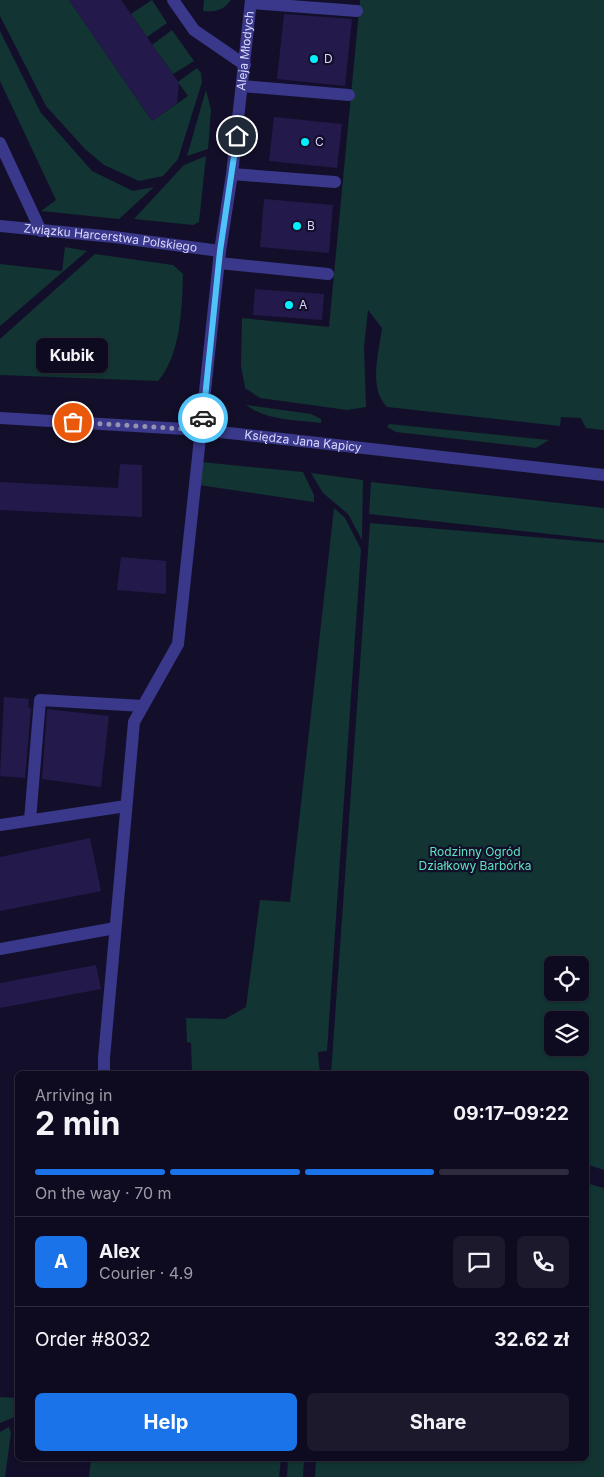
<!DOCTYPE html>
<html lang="en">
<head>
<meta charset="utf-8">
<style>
  :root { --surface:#0e0b20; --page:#1c192d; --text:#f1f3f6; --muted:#9b9ba5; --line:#2e2b3e; --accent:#1a73e8 }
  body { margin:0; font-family:Inter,sans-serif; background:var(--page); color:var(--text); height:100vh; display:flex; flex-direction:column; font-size:19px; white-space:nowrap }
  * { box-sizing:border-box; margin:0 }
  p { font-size:16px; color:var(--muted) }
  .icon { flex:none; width:28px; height:28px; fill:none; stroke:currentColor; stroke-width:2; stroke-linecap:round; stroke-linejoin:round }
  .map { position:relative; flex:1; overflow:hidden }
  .details { position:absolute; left:15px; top:1071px; width:574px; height:390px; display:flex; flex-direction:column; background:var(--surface); border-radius:8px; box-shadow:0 1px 4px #0004,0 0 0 1px var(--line) }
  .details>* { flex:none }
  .buttons { position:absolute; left:544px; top:956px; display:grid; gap:10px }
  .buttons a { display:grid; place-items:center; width:45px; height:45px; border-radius:8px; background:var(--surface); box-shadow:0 1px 4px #0004,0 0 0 1px var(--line); font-size:25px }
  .pin { position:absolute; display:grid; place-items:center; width:42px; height:42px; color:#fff; margin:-21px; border:2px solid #fff; border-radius:50%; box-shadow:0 1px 5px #0007 }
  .courier { position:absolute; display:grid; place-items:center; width:50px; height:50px; margin:-25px; border:4px solid #4fc3f7; border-radius:50%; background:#fff; color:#222; box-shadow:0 1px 6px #0007 }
  .bubble { position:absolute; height:35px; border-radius:8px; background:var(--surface); box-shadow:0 1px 4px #0004,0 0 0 1px var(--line); font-size:16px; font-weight:700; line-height:35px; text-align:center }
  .overview em { font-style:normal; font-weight:700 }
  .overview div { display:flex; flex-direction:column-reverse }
  .overview { display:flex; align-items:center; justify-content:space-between; height:85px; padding:0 20px }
  h1 { font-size:32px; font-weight:700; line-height:38px }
  .bar { display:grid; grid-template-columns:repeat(4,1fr); gap:8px 5px; align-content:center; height:60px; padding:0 20px }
  .bar i { height:6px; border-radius:4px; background:var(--line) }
  .bar .selected { background:var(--accent) }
  .bar p { grid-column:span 4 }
  .line { display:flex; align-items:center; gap:12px; padding:0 20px; border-top:1px solid var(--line) }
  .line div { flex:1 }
  .round { display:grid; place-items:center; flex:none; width:52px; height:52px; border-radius:8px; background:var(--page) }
  .action { display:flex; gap:10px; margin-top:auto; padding:10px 20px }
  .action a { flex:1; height:58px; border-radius:8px; background:var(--accent); color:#fff; font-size:20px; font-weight:700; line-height:58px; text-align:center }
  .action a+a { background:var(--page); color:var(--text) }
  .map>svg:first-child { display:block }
  .green { fill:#123432; fill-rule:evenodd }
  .building { fill:#231a4b }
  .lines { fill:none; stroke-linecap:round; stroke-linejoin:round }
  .minor { stroke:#39388a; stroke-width:12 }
  .done { stroke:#9592b4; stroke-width:5; stroke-dasharray:0 9 }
  .route { stroke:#4fc3f7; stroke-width:6 }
  .poi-dot { fill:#04eeff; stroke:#130f2a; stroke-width:2 }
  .labels { text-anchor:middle; stroke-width:4.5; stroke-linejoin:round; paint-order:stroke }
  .street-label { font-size:12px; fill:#dbd8ff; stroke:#130f2a }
  .poi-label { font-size:12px; fill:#dbd8ff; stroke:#130f2a; text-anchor:start }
  .park-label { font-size:12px; fill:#5ee5bf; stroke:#130f2a }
</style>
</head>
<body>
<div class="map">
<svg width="604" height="1477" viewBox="0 0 604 1477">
  <rect width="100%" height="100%" fill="#130f2a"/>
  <g class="green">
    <path d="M 0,0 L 69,0 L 152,121 L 188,96 L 178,82 L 197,68 L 201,73 L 202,82 L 178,159 L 163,176 L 139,181 L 104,165 L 85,149 L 46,106 L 0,16 Z"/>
    <path d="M 152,0 L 167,23 L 147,37 L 131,14 Z"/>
    <path d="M 204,0 L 231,0 C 223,11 215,12 203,11 Z"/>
    <path d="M 360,0 L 604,0 L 604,430 L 586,428 L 581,418 L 561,417 L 560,426 L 387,407 C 368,389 379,352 382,328 L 368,310 L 364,347 L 366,407 L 347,410 L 260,398 L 245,388 L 241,365 L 242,318 L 329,327 Z"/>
    <path d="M 172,30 L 194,61 L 173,74 L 152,45 Z"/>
    <path d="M 0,31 L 41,113 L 92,171 L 133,191 L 154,187 L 119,219 L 41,211 L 56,200 L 0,81 Z"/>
    <path d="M 206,90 L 211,110 L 208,149 L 187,156 Z"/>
    <path d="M 206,156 L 199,222 L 193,225 L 134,219 L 184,165 Z"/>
    <path d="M 65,247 L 87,251 L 0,326 L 0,264 L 62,271 Z"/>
    <path d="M 95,254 L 173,265 L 183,274 C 182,307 181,355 158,381 L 0,375 L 0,339 Z"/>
    <path d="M 246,405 L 311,414 L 321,419 L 321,423 C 296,420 267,421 246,405 Z"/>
    <path d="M 389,424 L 549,440 L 536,448 L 396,432 L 387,427 Z"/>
    <path d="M 201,462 L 303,472 L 314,495 L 314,502 L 199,485 Z"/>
    <path d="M 311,473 L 363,480 L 362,540 L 348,514 L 323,493 Z"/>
    <path d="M 371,482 L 604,508 L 604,540 L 369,514 Z"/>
    <path d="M 334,508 L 345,518 L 361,549 L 327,1051 L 318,1052 L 320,1074 L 192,1074 L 191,1043 L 187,1042 L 186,1018 L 225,1019 L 246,1007 L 260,900 L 290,902 Z"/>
    <path d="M 370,523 L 604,543 L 604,1170 L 586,1164 L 586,1074 L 331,1074 ZM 552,965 L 580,965 L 580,992 L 552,992 ZM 552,1020 L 580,1020 L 580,1048 L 552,1048 Z"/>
    <path d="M 586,1183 L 604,1188 L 604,1477 L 315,1477 L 316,1459 L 586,1459 Z"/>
    <path d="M 0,1397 L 17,1398 L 17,1416 L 0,1423 Z"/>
    <path d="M 9,1427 L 11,1433 L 5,1477 L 0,1477 L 0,1432 Z"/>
    <path d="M 91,1459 L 281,1459 L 279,1477 L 89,1477 Z"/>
    <path d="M 288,1459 L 304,1459 L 303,1477 L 287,1477 Z"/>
  </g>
  <g class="building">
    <path d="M 69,0 L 121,0 L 179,83 L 177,103 L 152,121 Z"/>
    <path d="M 284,14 L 352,19 L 345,86 L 277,79 Z"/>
    <path d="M 274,117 L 342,124 L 337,168 L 269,161 Z"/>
    <path d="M 264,199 L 333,205 L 329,253 L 260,247 Z"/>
    <path d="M 255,289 L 324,294 L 322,320 L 253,315 Z"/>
    <path d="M 120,464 L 142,465 L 142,517 L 0,510 L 0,482 L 118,488 Z"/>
    <path d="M 121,557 L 166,561 L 166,594 L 117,590 Z"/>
    <path d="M 4,697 L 29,699 L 28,707 L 31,708 L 25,778 L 0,776 Z"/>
    <path d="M 47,709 L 109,716 L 101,787 L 42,779 Z"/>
    <path d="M 90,838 L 101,891 L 0,911 L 0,857 Z"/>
    <path d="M 96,965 L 101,989 L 0,1008 L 0,983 Z"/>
  </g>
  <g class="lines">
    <g class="minor">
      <path d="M 173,0 L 194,30 L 245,65"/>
      <path d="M 251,3 L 357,11"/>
      <path d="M 242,86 L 349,95"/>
      <path d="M 0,143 L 41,231"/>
      <path d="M 232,174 L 335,182"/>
      <path id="s1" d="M 0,226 L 114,237 L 220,251"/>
      <path d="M 219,263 L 328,274"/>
      <path id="s2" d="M 0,418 L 202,430 L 604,475"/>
      <path d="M 30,820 L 40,700 L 143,706"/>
      <path d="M 0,825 L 126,806"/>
      <path d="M 0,949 L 115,928"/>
      <path id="s3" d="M 104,1074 L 104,1058 L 134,722 L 178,644 L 220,251 L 232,174 L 251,0"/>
    </g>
  </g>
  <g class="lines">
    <path class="done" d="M 73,422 L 202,430 L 203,418"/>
    <path class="route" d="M 203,418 L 220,251 L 237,136"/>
  </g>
  <g class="poi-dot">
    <circle cx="314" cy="59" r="5"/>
    <circle cx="305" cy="142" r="5"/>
    <circle cx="297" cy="226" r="5"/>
    <circle cx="289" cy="305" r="5"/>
  </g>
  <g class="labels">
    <g class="street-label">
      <text dy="4" stroke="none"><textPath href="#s3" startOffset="1040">Aleja Młodych</textPath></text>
      <text dy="4" stroke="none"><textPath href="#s1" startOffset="111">Związku Harcerstwa Polskiego</textPath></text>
      <text dy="4" stroke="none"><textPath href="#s2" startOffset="304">Księdza Jana Kapicy</textPath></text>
    </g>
    <g class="poi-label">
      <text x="324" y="63">D</text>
      <text x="315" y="146">C</text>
      <text x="307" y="230">B</text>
      <text x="299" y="309">A</text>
    </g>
    <g class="park-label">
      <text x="475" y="856">Rodzinny Ogród<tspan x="475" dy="14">Działkowy Barbórka</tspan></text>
    </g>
  </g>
</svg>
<div class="buttons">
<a><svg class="icon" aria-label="locate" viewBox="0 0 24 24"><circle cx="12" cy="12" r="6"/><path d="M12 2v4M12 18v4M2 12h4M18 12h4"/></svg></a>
<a><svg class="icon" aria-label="layers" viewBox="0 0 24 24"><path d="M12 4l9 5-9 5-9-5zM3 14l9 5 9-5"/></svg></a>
</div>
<div class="pin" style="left:73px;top:422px;background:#ea580c"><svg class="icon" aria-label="bag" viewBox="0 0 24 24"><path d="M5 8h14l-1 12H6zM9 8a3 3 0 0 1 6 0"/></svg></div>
<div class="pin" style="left:237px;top:136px;background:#1f2937"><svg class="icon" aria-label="home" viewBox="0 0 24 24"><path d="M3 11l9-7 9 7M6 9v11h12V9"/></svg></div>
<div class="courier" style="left:203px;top:418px"><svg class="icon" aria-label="car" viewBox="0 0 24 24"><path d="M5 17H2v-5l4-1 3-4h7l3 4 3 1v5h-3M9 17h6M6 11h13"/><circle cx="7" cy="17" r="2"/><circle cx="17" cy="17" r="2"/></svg></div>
<div class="bubble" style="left:36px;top:338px;width:72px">Kubik</div>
<section class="details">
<div class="overview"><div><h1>2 min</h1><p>Arriving in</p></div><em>09:17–09:22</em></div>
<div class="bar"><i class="selected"></i><i class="selected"></i><i class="selected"></i><i></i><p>On the way · 70 m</p></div>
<div class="line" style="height:90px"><b class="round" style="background:var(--accent);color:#fff">A</b><div><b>Alex</b><p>Courier · 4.9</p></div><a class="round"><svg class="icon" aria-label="chat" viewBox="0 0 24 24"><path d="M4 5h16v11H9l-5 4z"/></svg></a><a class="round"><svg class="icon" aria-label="phone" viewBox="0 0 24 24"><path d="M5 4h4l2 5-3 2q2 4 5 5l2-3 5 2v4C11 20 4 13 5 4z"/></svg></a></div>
<div class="line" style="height:65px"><div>Order #8032</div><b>32.62 zł</b></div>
<div class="action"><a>Help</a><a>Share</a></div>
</section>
</div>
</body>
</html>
